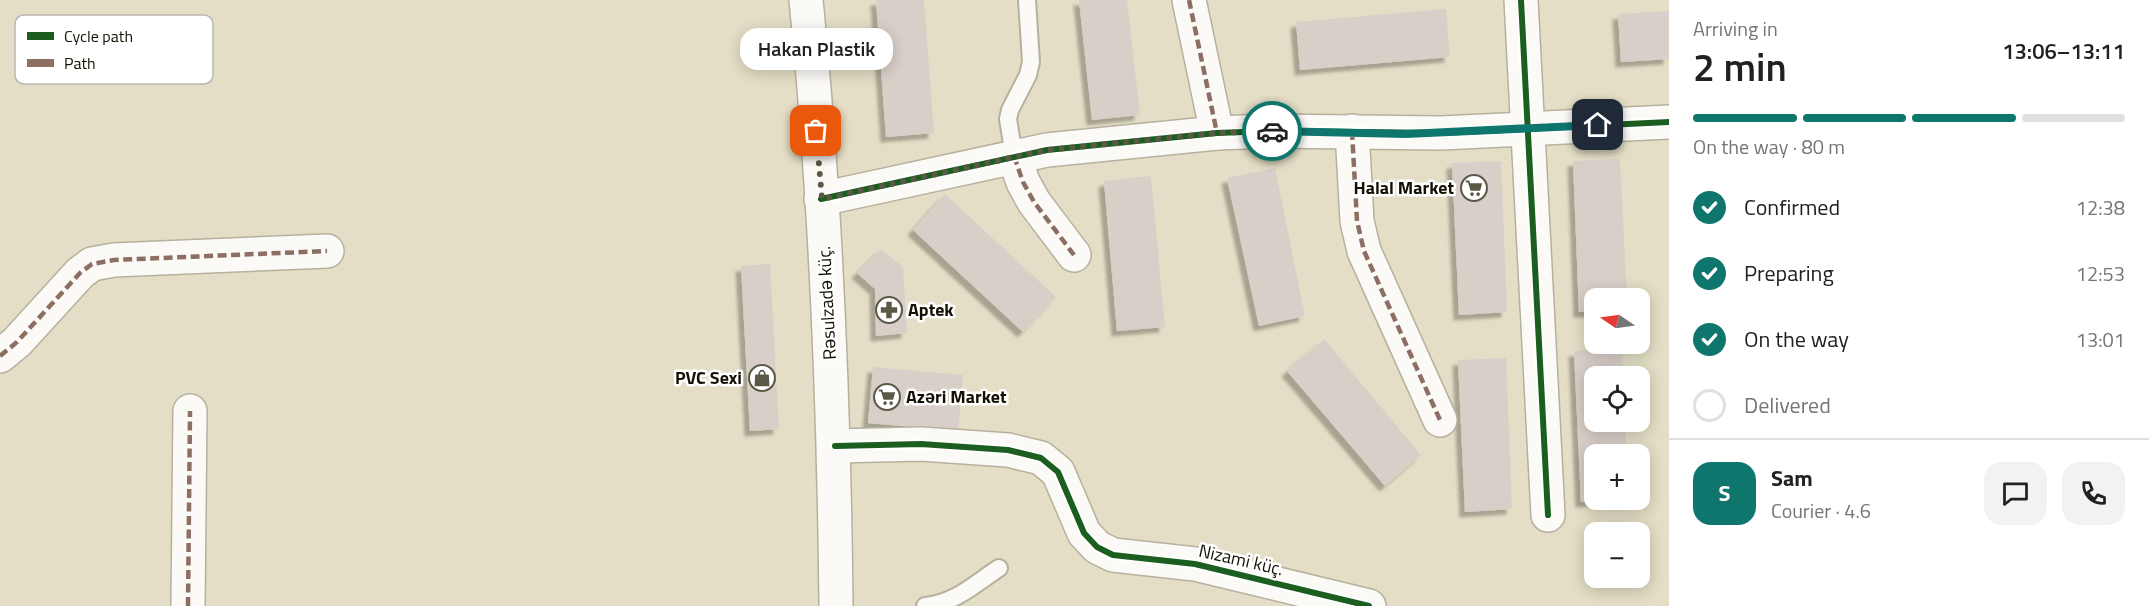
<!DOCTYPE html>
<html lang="en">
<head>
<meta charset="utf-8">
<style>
  :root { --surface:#fff; --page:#f2f2f2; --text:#202124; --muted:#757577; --line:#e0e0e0; --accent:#0f766e }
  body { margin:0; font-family:"Titillium Web",sans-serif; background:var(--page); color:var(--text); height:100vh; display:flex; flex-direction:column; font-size:22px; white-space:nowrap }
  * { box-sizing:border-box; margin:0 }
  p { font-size:20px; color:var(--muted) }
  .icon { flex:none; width:33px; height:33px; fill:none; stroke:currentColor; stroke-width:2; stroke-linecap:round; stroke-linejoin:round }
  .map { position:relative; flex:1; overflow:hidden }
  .panel { display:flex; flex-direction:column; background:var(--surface); width:480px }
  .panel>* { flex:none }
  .needle { width:39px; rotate:283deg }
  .fabs { position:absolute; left:1584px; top:288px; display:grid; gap:12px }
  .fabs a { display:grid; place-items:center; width:66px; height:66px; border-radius:12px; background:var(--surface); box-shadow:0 3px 15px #0003; font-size:30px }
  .pin { position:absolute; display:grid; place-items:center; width:51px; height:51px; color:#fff; margin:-26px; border-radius:12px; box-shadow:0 3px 9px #0006 }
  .courier { position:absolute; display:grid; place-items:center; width:60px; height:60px; margin:-30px; border:4px solid #0f766e; border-radius:50%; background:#fff; color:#222; box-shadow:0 2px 8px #0007 }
  .bubble { position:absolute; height:42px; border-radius:18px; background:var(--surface); box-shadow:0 3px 15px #0003; font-size:20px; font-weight:600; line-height:42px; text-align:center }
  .summary em { font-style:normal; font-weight:600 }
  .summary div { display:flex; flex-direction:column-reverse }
  .summary { display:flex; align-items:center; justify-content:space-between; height:102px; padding:0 24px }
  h1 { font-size:39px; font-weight:600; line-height:45px }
  .bar { display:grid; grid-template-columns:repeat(4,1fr); gap:9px 6px; align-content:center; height:72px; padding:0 24px }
  .bar i { height:8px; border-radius:4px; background:var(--line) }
  .bar .current { background:var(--accent) }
  .bar p { grid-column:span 4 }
  .line { display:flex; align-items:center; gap:15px; padding:0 24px; border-top:2px solid var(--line) }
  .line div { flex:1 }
  .round { display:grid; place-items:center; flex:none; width:63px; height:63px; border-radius:18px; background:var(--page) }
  ol { padding:0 24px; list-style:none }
  li { display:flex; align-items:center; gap:18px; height:66px }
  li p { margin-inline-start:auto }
  li .icon { padding:6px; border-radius:50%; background:var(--accent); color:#fff; stroke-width:4 }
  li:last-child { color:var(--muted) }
  li i { width:33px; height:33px; border:3px solid var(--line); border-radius:50% }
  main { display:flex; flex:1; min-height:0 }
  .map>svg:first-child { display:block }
  .building { fill:#d9cfc9; filter:url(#shadow) }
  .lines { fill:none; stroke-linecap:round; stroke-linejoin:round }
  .service-casing { stroke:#b6b19e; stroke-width:20 }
  .minor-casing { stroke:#b6b19e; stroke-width:36 }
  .secondary-casing { stroke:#b6b19e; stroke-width:36 }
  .service { stroke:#fbfaf6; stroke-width:16 }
  .minor { stroke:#fbfaf6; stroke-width:33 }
  .secondary { stroke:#fbfaf6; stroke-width:33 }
  .quiet { stroke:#8d6e63; stroke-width:4.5; stroke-dasharray:9 4.5; stroke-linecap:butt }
  .cycleway-casing { stroke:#fff; stroke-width:10 }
  .cycleway { stroke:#1b5e20; stroke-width:6 }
  .done { stroke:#5c5846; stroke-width:6; stroke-dasharray:0 10.8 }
  .route { stroke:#0f766e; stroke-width:8 }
  .labels { text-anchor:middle; stroke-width:5; stroke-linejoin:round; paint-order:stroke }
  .poi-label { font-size:18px; font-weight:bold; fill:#141002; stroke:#fff; text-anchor:end }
  .street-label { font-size:18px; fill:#141002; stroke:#fff }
  .key { fill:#fff; stroke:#b8b7b3; stroke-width:1.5 }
  .key-label { font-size:16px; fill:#141002 }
</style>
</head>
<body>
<main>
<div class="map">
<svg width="1669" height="606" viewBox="0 0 1669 606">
  <defs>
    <filter id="shadow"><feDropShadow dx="-5.5" dy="5.5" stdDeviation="1.5" flood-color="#0004"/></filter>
  </defs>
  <rect width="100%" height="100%" fill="#e3dec5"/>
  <g class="building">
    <path d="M 876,0 L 924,0 L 934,133 L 886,137 Z"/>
    <path d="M 1079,0 L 1127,0 L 1140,115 L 1092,120 Z"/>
    <path d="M 1446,9 L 1450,57 L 1300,70 L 1296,22 Z"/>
    <path d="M 1669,11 L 1669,59 L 1621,62 L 1618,14 Z"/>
    <path d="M 1620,159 L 1627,298 L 1594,298 L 1594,312 L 1579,312 L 1573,161 Z"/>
    <path d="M 1501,161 L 1507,312 L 1459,315 L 1452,163 Z"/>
    <path d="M 1275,168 L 1305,316 L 1259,326 L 1227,178 Z"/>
    <path d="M 1151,176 L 1165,327 L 1117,331 L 1104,181 Z"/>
    <path d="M 945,194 L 1056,297 L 1023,332 L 913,230 Z"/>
    <path d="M 881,249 L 903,267 L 907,333 L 876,336 L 875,289 L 857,273 Z"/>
    <path d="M 770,264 L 779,429 L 750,431 L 741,266 Z"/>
    <path d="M 1324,339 L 1421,455 L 1385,486 L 1287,371 Z"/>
    <path d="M 1622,349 L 1623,376 L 1594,376 L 1594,422 L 1625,422 L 1627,454 L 1594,454 L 1594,501 L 1581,502 L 1574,351 Z"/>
    <path d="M 1506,358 L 1512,509 L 1465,512 L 1458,360 Z"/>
    <path d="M 873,367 L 963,375 L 958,431 L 868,423 Z"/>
  </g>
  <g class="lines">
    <defs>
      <g id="service">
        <path d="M 1014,156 L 1008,119 L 1010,110 L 1028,75 L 1031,62 L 1027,0"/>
        <path d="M 925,606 C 954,604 976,583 999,568"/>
      </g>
      <g id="minor">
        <path d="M 1189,0 L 1217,133"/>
        <path d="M 1521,0 L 1548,515"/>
        <path d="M 1352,131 L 1357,221 L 1364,251 L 1440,420"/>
        <path d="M 1014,156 L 1023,182 L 1034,202 L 1074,255"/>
        <path d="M 821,199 L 1047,150 L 1217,133 L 1269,131 L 1441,133 L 1669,122"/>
        <path d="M 0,356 L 17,342 L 80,273 L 92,264 L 114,260 L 327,251"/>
        <path d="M 835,446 L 921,444 L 1008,450 L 1041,458 L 1058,472 L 1084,533 L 1097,547 L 1113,555 L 1195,564 L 1369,606"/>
        <path d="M 188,606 L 190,411"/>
      </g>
      <path id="secondary" d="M 806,0 C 826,201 834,404 836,606"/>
    </defs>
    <use href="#service" class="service-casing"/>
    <use href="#minor" class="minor-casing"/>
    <use href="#secondary" class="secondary-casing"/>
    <use href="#service" class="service"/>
    <use href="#minor" class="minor"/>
    <use href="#secondary" class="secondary"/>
    <g class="quiet">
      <path d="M 1189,0 L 1217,133"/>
      <path d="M 1352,131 L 1357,221 L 1364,251 L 1440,420"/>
      <path d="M 1014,156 L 1023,182 L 1034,202 L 1074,255"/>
      <path d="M 0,356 L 17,342 L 80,273 L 92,264 L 114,260 L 327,251"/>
      <path d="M 188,606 L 190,411"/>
    </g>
    <defs>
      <g id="cycleway">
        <path d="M 1521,0 L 1548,515"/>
        <path d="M 821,199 L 1047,150 L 1217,133 L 1269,131 L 1441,133 L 1669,122"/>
        <path d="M 835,446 L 921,444 L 1008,450 L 1041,458 L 1058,472 L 1084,533 L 1097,547 L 1113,555 L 1195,564 L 1369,606"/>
      </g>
    </defs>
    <use href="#cycleway" class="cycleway-casing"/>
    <use href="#cycleway" class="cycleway"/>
  </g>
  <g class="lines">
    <path class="done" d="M 816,131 L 822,199 L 1047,150 L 1217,133 L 1272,131"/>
    <path class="route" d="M 1272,131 L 1406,134 L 1598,125"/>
  </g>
  <defs>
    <symbol id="supermarket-ring" viewBox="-11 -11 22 22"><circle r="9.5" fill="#fff" stroke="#5c5846" stroke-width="1.5"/><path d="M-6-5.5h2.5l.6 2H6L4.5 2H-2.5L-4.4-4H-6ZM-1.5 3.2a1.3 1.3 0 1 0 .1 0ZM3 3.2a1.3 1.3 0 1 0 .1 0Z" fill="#5c5846"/></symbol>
    <symbol id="pharmacy-ring" viewBox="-11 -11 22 22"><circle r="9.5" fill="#fff" stroke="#5c5846" stroke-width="1.5"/><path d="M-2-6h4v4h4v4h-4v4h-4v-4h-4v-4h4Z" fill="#5c5846"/></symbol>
    <symbol id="shop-ring" viewBox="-11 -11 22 22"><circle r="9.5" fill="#fff" stroke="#5c5846" stroke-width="1.5"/><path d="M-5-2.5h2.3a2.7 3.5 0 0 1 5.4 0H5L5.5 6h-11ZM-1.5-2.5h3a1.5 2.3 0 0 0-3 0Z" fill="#5c5846"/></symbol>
  </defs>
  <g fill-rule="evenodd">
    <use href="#supermarket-ring" x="1459" y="173" width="30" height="30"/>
    <use href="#pharmacy-ring" x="874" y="295" width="30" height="30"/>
    <use href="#shop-ring" x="747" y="363" width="30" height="30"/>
    <use href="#supermarket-ring" x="872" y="382" width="30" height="30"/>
  </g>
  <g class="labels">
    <g class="poi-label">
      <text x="1454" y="194">Halal Market</text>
      <text x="908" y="316" text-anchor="start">Aptek</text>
      <text x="742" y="384">PVC Sexi</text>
      <text x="906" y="403" text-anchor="start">Azəri Market</text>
    </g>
    <g class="street-label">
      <text transform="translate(827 303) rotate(-93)" y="6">Rəsulzadə küç.</text>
      <text transform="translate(1241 560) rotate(13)" y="6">Nizami küç.</text>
    </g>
  </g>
  <rect x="15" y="15" width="198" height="69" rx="9" class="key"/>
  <rect x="27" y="32" width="27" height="8" fill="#1b5e20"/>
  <rect x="27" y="59" width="27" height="8" fill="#8d6e63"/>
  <g class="key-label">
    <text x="64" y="42">Cycle path</text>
    <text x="64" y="69">Path</text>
  </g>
</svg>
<div class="fabs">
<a><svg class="needle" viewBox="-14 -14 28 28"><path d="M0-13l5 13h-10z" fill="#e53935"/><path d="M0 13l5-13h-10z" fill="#757577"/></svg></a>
<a><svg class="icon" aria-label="locate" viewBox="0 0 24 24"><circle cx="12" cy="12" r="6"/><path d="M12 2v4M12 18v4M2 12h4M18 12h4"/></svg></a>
<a>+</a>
<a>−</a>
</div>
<div class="pin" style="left:816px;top:131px;background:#ea580c"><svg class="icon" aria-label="bag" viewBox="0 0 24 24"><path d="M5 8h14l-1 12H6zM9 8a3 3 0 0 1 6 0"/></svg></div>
<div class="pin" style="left:1598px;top:125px;background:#1f2937"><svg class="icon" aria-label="home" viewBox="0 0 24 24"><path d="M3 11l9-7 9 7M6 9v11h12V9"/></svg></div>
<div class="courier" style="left:1272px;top:131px"><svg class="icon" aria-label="car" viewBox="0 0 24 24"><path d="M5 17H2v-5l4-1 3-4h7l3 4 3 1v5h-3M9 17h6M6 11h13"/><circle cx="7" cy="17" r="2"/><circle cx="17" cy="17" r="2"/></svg></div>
<div class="bubble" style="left:740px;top:28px;width:153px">Hakan Plastik</div>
</div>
<section class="panel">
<div class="summary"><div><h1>2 min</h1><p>Arriving in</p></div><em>13:06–13:11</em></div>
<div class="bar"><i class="current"></i><i class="current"></i><i class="current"></i><i></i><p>On the way · 80 m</p></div>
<ol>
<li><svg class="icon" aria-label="check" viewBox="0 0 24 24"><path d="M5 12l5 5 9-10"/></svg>Confirmed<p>12:38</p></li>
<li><svg class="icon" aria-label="check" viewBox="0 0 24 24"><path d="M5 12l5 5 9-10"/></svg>Preparing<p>12:53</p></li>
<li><svg class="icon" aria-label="check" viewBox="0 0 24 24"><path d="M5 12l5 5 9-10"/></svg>On the way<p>13:01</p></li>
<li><i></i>Delivered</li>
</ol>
<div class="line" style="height:108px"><b class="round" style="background:var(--accent);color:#fff">S</b><div><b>Sam</b><p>Courier · 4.6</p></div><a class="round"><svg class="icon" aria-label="chat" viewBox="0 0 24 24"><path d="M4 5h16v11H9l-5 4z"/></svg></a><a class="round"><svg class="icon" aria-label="phone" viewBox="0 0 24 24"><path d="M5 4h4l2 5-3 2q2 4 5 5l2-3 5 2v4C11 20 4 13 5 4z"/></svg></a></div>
</section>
</main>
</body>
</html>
